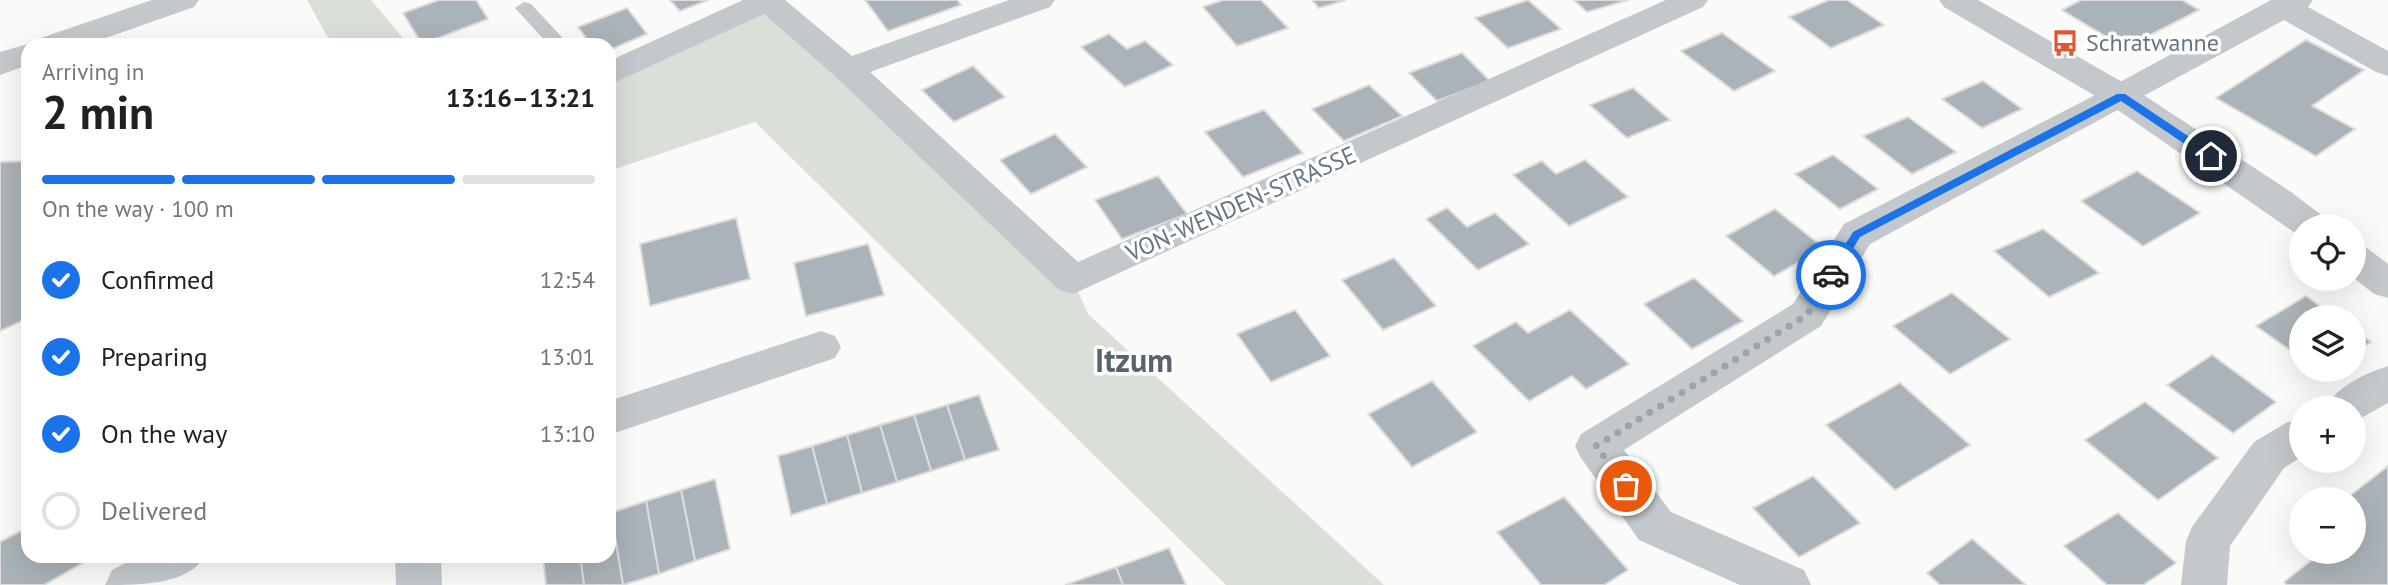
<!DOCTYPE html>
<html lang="en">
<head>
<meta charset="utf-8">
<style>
  :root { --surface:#fff; --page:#f2f2f2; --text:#202124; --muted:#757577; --line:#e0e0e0; --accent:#1a73e8 }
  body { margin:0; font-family:"PT Sans",sans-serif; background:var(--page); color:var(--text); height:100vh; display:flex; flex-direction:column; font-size:26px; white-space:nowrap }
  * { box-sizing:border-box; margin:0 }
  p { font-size:23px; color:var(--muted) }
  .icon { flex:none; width:38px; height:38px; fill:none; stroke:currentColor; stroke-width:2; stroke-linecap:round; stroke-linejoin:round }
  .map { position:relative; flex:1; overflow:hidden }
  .drawer { position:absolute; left:21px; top:38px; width:595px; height:525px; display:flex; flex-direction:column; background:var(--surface); border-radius:21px; box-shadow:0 7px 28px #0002 }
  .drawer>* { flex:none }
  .buttons { position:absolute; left:2289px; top:214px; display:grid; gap:14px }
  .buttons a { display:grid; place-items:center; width:77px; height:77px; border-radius:50%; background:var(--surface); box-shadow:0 7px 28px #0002; font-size:35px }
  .pin { position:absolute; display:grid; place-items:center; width:60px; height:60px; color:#fff; margin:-30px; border:4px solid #fff; border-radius:50%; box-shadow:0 2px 7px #0007 }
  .courier { position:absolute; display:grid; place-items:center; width:70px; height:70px; margin:-35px; border:5px solid #1a73e8; border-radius:50%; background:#fff; color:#222; box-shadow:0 2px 9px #0007 }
  .overview em { font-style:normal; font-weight:700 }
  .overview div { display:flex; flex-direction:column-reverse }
  .overview { display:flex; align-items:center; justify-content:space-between; height:119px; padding:0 21px }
  h1 { font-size:46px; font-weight:700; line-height:52px }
  .bar { display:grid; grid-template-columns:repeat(4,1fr); gap:10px 7px; align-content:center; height:84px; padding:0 21px }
  .bar i { height:9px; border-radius:5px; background:var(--line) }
  .bar .active { background:var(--accent) }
  .bar p { grid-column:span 4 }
  ol { padding:0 21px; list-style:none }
  li { display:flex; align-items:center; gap:21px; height:77px }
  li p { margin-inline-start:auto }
  li .icon { padding:7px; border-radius:50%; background:var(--accent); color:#fff; stroke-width:4 }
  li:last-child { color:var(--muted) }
  li i { width:38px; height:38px; border:4px solid var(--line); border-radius:50% }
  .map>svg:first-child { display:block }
  .green { fill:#dadfd7 }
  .building { fill:#aab3b9; stroke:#dcdcda; stroke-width:2 }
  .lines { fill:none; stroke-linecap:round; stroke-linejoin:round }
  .service { fill:#c3c8cc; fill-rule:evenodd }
  .minor { fill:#c3c8cc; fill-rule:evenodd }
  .tertiary { fill:#c3c8cc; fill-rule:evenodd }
  .route { fill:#1a73e8 }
  .done { stroke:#99a4ac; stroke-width:7; stroke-dasharray:0 12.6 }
  .labels { text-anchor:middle; stroke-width:7; stroke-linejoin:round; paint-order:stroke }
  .poi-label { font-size:24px; fill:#657683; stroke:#fff; text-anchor:start }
  .street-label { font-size:24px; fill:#657683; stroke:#fff }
  .district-label { font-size:32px; font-weight:bold; fill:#57646e; stroke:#fff }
</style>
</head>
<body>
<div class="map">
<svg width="2388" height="585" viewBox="0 0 2388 585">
  <rect width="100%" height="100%" fill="#fafaf8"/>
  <g class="green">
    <path d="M 307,0 L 371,0 L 409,45 L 332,45 Z"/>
    <path d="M 767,1 L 1073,280 L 1088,314 L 1384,585 L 1226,585 L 755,122 L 609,171 L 609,74 Z"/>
  </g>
  <g class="building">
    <path d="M 439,0 L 476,0 L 488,19 L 422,44 L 403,13 Z"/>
    <path d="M 670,0 L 708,0 L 680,11 Z"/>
    <path d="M 865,0 L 957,0 L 961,5 L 888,31 Z"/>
    <path d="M 1223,0 L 1261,0 L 1288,28 L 1237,46 L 1203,7 Z"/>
    <path d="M 1312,0 L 1346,0 L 1319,8 Z"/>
    <path d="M 1528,0 L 1561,29 L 1508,48 L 1475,18 Z"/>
    <path d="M 1574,0 L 1628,0 L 1587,12 Z"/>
    <path d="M 1829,0 L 1847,0 L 1884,25 L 1831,48 L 1789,17 Z"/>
    <path d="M 2081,0 L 2182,0 L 2199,10 L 2125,48 L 2062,10 Z"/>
    <path d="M 627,8 L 647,34 L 609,50 L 609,46 L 592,46 L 578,27 Z"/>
    <path d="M 1722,33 L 1775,71 L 1734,91 L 1681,51 Z"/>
    <path d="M 1109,34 L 1127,49 L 1145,41 L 1173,65 L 1125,87 L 1081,47 Z"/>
    <path d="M 2306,40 L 2364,70 L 2312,106 L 2355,129 L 2316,156 L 2216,98 Z"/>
    <path d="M 1462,53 L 1490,81 L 1437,101 L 1409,73 Z"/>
    <path d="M 973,66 L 1005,97 L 954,122 L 922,90 Z"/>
    <path d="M 1983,81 L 2022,109 L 1982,128 L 1942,99 Z"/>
    <path d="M 1369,85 L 1402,116 L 1344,141 L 1312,109 Z"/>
    <path d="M 1633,88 L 1670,120 L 1627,138 L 1590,105 Z"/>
    <path d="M 1264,110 L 1303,153 L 1243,177 L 1205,132 Z"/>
    <path d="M 1908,117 L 1956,152 L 1912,174 L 1863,136 Z"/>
    <path d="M 1055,134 L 1087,167 L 1031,194 L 1000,160 Z"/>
    <path d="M 1833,155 L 1878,189 L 1840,209 L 1795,174 Z"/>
    <path d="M 1585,160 L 1628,197 L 1569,226 L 1513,175 L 1542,161 L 1556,174 Z"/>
    <path d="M 28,161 L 28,318 L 0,331 L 0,162 Z"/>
    <path d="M 2137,171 L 2200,213 L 2143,246 L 2081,201 Z"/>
    <path d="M 1158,176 L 1187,214 L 1122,239 L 1095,200 Z"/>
    <path d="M 1447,208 L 1467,227 L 1495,213 L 1529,244 L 1478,270 L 1426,219 Z"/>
    <path d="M 1775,209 L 1824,248 L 1774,276 L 1726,236 Z"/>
    <path d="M 736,218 L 750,279 L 650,306 L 640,244 Z"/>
    <path d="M 2043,229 L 2099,273 L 2049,297 L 1994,251 Z"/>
    <path d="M 868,244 L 884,295 L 806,316 L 794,263 Z"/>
    <path d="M 1394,258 L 1436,306 L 1383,330 L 1342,280 Z"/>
    <path d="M 1694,278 L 1743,321 L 1692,349 L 1644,304 Z"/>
    <path d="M 1952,293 L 2010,339 L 1950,374 L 1893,326 Z"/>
    <path d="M 2306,296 L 2335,317 L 2301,317 L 2301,358 L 2256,326 Z"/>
    <path d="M 1295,310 L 1330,356 L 1271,382 L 1237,334 Z"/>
    <path d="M 1570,310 L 1629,364 L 1586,389 L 1572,376 L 1529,401 L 1473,346 L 1516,322 L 1528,333 Z"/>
    <path d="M 2354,329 L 2371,342 L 2354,353 Z"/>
    <path d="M 2212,355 L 2276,402 L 2233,433 L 2167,385 Z"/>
    <path d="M 1432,381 L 1477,432 L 1412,467 L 1368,414 Z"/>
    <path d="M 1900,383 L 1970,445 L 1895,490 L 1826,425 Z"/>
    <path d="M 979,395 L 999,450 L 965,460 L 947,405 Z"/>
    <path d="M 2145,402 L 2218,458 L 2158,500 L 2085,440 Z"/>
    <path d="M 947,405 L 965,460 L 931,471 L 914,415 Z"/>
    <path d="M 914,415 L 931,471 L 897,482 L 880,425 Z"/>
    <path d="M 880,425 L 897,482 L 862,493 L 847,435 Z"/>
    <path d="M 847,435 L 862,493 L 827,504 L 812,446 Z"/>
    <path d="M 812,446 L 827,504 L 791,515 L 778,456 Z"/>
    <path d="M 2388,466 L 2388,585 L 2287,585 L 2284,582 L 2323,551 L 2354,551 L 2354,499 L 2346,499 Z"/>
    <path d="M 1813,476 L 1860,523 L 1799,557 L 1753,508 Z"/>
    <path d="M 715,479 L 730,549 L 695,561 L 681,490 Z"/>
    <path d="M 681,490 L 695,561 L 659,574 L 646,501 Z"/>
    <path d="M 1564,497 L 1628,570 L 1604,585 L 1541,585 L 1497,532 Z"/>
    <path d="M 646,501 L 659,574 L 623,585 L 611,513 Z"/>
    <path d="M 609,513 L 611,513 L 623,585 L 584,585 L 580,556 L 609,556 Z"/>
    <path d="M 2118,513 L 2176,563 L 2143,585 L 2107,585 L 2064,546 Z"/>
    <path d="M 28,527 L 28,556 L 84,556 L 86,561 L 44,585 L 0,585 L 0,542 Z"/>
    <path d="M 1972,539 L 2026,585 L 1940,585 L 1927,573 Z"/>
    <path d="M 1169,548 L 1186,585 L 1123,585 L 1116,567 Z"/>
    <path d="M 543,556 L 580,556 L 584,585 L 546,585 Z"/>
    <path d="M 1116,567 L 1123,585 L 1065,585 Z"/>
  </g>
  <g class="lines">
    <path class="service" d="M 524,2 L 531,4 L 570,46 L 550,46 L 515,8 Z"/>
    <g class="minor">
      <path d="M 743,0 L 785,0 L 852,56 L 1009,0 L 1055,0 L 1050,7 L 870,72 L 1078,262 L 1666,0 L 1708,0 L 1703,7 L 1073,294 L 1059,290 L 835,76 L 764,14 L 609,85 L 609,61 Z"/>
      <path d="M 2271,0 L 2313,0 L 2308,7 L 2388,51 L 2388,76 L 2376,72 L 2284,20 L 1870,244 L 1821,326 L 1624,450 L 1671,512 L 1804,570 L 1811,585 L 1740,585 L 1639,540 L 1581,458 L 1575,446 L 1581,434 L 1793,304 L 1844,224 L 2109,88 Z"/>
      <path d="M 821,331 L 835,336 L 841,347 L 835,358 L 609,435 L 609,401 Z"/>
      <path d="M 2388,366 L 2388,403 L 2354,422 L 2354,408 L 2325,408 C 2336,387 2366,373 2388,366 Z"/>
      <path d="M 2301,418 L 2301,457 L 2284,468 L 2230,546 L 2227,585 L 2181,585 L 2186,541 L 2192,527 L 2254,442 L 2286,423 Z"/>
      <path d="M 139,556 L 205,556 C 188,585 140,585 105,585 L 112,570 Z"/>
      <path d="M 395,556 L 441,556 L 442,585 L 396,585 Z"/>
    </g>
    <g class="tertiary">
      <path d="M 152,0 L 199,0 L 194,7 L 83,46 L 28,46 L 28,65 L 0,75 L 0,52 L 28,44 L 33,45 L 38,39 Z"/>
      <path d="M 1939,0 L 1978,0 L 2133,88 L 2291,192 L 2324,217 L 2329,226 L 2301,226 L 2301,236 L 2298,235 L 2109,104 L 1944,7 Z"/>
      <path d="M 2354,244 L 2367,248 L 2388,264 L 2388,298 L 2374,294 L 2354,278 Z"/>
    </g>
  </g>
  <path class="route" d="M 2117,94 L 2125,94 L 2215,154 L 2215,159 L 2207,159 L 2121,101 L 1860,237 L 1835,278 L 1827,278 L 1826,275 L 1853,232 Z"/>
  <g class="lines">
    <path class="done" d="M 1626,486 L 1596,446 L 1807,315 L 1831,275"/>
  </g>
  <defs>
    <symbol id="bus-bare" viewBox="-9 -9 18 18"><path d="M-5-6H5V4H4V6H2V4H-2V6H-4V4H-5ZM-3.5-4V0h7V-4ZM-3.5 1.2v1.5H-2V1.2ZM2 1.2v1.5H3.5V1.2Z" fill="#e4572e" stroke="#fff" stroke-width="2.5" paint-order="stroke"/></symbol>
  </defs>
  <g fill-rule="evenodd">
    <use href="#bus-bare" x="2046" y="24" width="38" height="38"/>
  </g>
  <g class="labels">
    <g class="poi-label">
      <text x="2086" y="51">Schratwanne</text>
    </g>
    <g class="street-label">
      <text transform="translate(1241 204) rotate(-24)" y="8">VON-WENDEN-STRASSE</text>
    </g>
    <g class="district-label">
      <text x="1134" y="372">Itzum</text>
    </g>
  </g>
</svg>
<div class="buttons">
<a><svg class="icon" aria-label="locate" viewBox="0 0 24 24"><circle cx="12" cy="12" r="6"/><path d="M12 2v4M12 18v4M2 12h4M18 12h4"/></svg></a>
<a><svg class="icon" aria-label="layers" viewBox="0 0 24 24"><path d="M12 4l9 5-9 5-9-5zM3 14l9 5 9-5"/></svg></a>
<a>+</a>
<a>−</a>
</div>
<div class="pin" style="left:1626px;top:486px;background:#ea580c"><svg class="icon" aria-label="bag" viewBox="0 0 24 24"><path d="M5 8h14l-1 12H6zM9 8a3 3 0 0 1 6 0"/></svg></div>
<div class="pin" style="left:2211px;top:156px;background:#1f2937"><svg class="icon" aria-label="home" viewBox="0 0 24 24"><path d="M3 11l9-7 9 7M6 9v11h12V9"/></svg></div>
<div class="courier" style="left:1831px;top:275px"><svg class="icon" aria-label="car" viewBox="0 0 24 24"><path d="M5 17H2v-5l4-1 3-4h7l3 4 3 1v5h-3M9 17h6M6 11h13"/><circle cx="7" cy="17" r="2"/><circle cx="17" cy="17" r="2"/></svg></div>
<section class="drawer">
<div class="overview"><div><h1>2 min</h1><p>Arriving in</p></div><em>13:16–13:21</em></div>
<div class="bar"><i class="active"></i><i class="active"></i><i class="active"></i><i></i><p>On the way · 100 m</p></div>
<ol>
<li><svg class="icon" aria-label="check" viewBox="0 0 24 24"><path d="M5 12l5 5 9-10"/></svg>Confirmed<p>12:54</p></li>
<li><svg class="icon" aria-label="check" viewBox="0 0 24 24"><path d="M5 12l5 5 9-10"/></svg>Preparing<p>13:01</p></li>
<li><svg class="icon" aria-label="check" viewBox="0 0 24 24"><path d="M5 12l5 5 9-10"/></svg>On the way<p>13:10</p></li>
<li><i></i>Delivered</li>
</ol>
</section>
</div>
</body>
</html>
